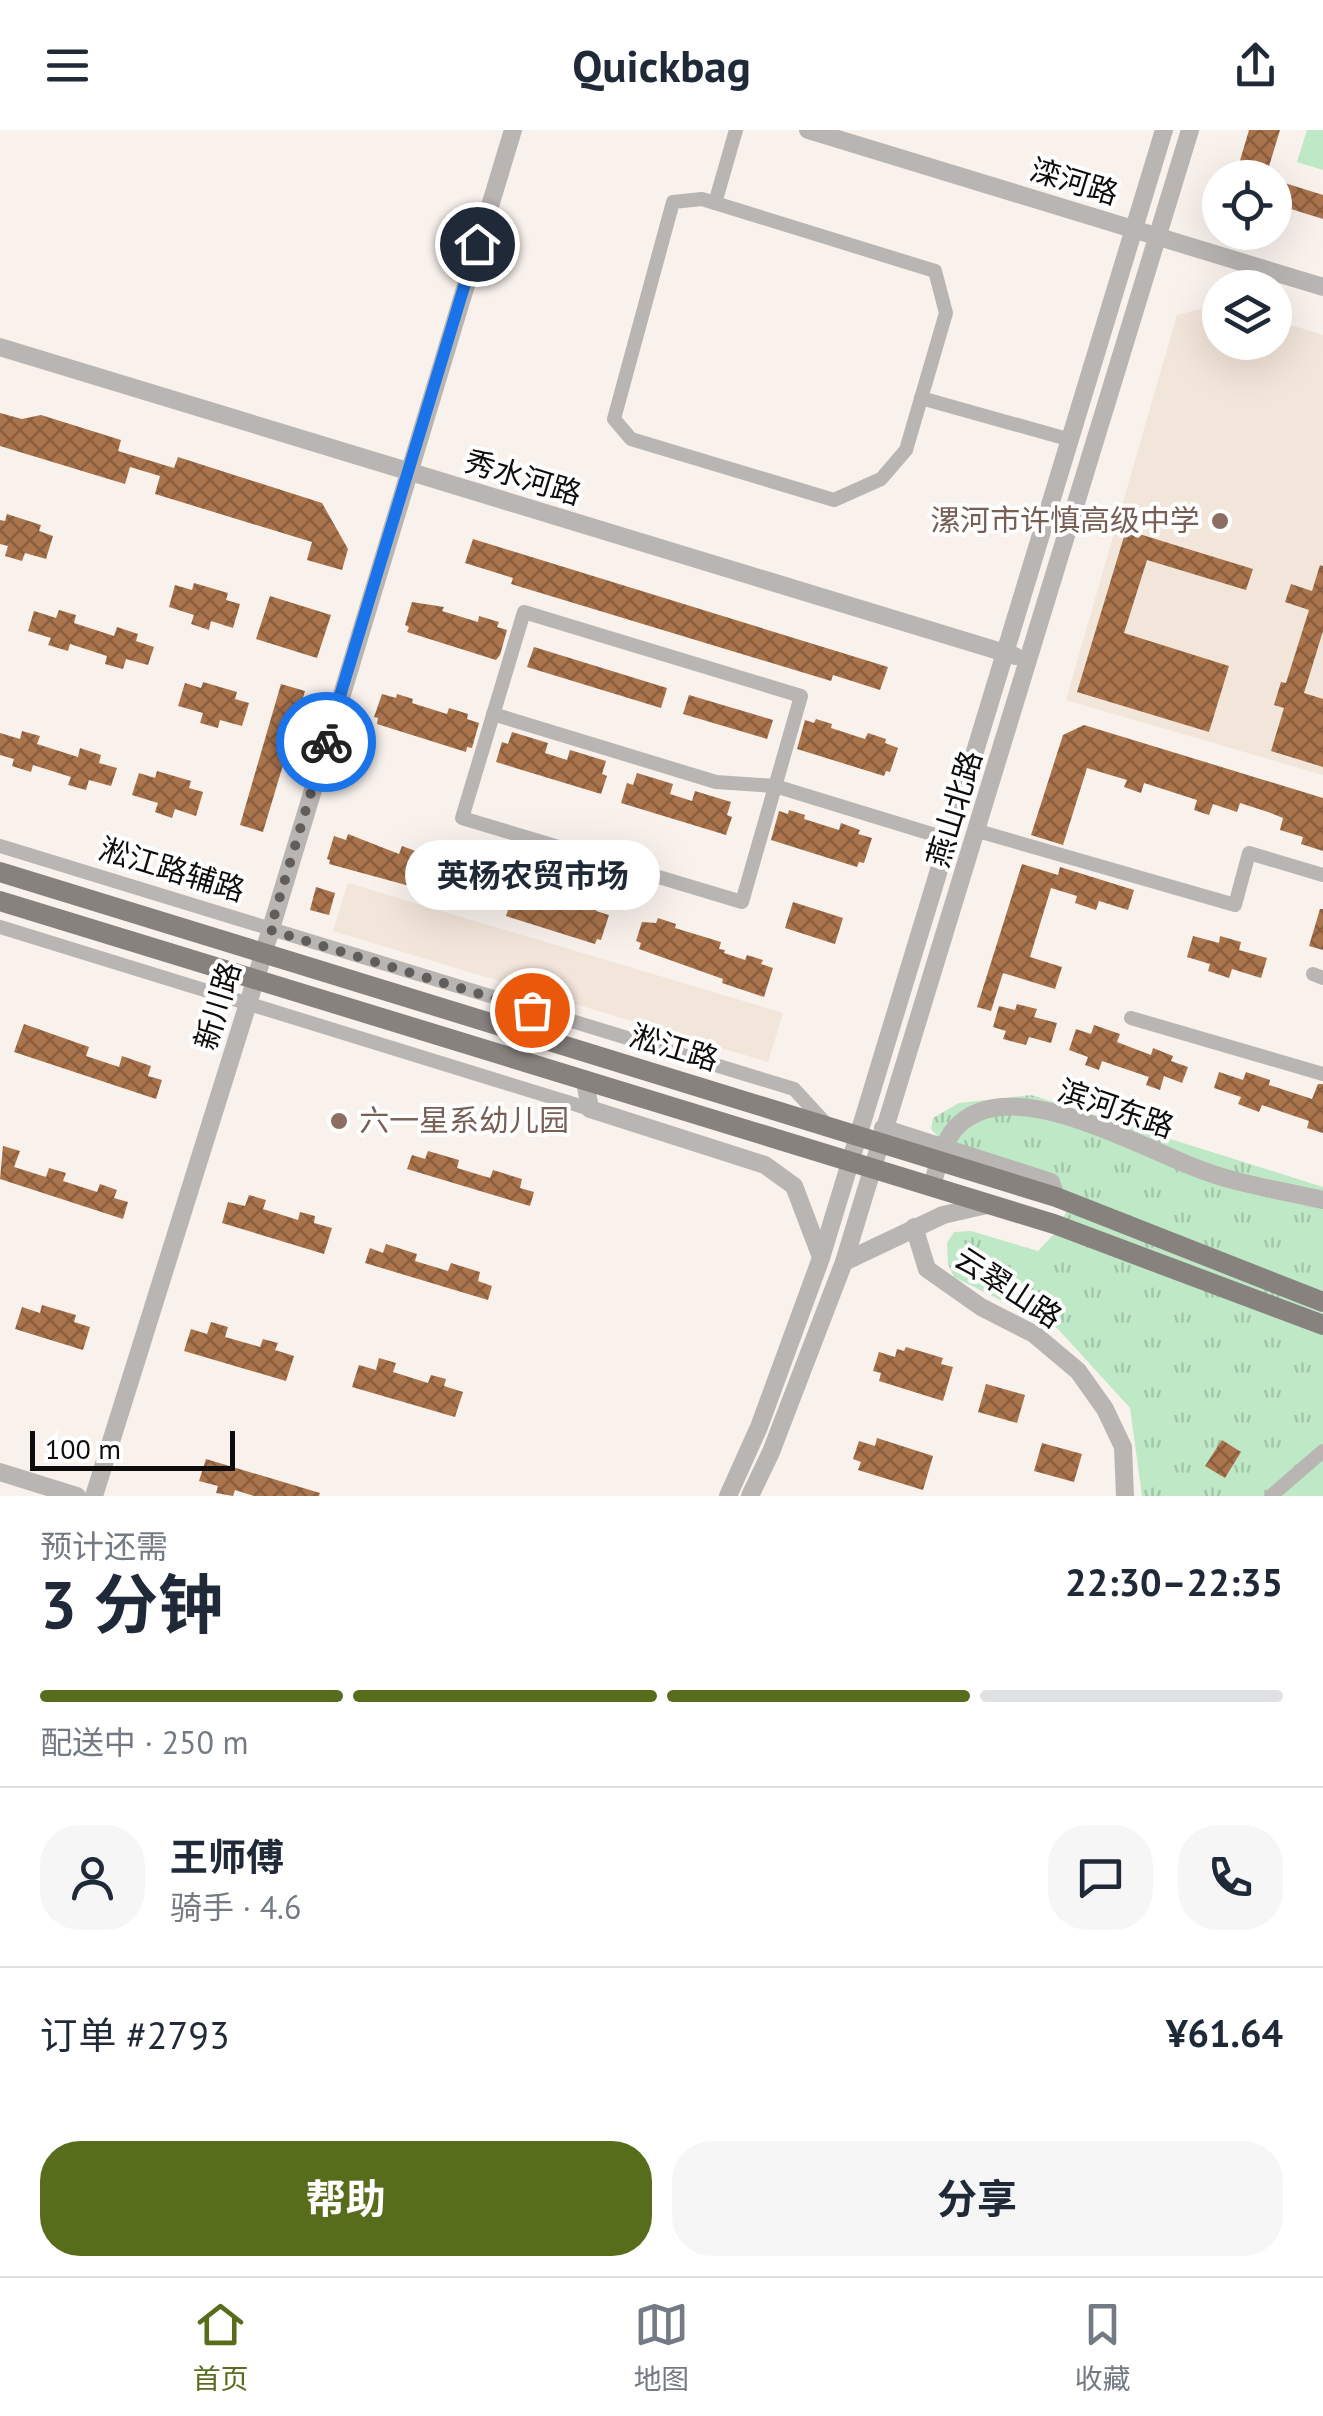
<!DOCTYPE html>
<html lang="zh">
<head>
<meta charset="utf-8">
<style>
  :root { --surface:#fff; --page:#f6f6f7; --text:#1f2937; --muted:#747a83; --line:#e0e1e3; --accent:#586d1c }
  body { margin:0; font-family:"PT Sans","Noto Sans SC",sans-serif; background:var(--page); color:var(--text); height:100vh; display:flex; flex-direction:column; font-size:38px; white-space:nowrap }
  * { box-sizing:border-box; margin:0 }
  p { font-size:32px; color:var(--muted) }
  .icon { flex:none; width:55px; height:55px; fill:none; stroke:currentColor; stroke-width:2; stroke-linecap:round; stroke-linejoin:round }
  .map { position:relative; height:1366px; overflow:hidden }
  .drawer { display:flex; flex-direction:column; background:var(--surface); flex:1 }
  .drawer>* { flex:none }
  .buttons { position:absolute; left:1202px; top:30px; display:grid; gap:20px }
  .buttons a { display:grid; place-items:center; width:90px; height:90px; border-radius:50%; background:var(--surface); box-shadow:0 10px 40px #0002; font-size:50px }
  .scale { position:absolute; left:30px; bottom:25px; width:205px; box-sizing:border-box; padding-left:10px; border:5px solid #0f0d0c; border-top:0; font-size:28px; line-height:35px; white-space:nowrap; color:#0f0d0c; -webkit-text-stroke:8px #fff; paint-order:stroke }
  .pin { position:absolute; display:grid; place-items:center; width:85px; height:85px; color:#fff; margin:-42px; border:5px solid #fff; border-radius:50%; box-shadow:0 2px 10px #0007 }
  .courier { position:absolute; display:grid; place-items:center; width:100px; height:100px; margin:-50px; border:8px solid #1a73e8; border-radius:50%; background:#fff; color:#222; box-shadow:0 2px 12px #0007 }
  .bubble { position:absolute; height:70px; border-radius:35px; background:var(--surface); box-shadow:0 10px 40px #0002; font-size:32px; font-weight:700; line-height:70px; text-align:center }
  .head em { font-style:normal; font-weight:700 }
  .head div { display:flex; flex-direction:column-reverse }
  .head { display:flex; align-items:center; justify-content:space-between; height:170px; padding:0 40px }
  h1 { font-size:65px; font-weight:700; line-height:75px }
  .bar { display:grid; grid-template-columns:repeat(4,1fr); gap:15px 10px; align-content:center; height:120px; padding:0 40px }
  .bar i { height:12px; border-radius:8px; background:var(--line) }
  .bar .on { background:var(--accent) }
  .bar p { grid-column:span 4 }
  .line { display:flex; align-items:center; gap:25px; padding:0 40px; border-top:2px solid var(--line) }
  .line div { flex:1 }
  .round { display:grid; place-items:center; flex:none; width:105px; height:105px; border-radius:40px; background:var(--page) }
  .button { display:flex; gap:20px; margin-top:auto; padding:20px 40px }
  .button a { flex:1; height:115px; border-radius:40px; background:var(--accent); color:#fff; font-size:40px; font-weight:700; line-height:115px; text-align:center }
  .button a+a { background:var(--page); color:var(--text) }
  header { display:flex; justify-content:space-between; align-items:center; height:130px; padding:0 40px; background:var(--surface); font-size:45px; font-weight:700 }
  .menu { display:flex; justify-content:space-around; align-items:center; height:140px; border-top:2px solid var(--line); background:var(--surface); font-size:28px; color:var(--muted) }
  .menu a { display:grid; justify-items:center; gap:5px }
  .menu .on { color:var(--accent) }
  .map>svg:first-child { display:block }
  .built { fill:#f2e5da }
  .grass { fill:#bfe8c6 }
  .park { fill:url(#park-tufts) }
  .building { fill:url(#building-cross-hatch) }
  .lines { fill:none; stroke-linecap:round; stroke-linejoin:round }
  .minor { stroke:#b9b5b3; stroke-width:14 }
  .tertiary { stroke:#b9b5b3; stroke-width:18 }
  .primary { stroke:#88827f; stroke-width:20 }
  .done { stroke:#615d5a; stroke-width:10; stroke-dasharray:0 18 }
  .route { stroke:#1a73e8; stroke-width:12 }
  .education-dot { fill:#8d6e63; stroke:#fff; stroke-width:4 }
  .labels { text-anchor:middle; stroke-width:8; stroke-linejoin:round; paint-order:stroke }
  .street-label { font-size:30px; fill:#0f0d0c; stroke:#fff }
  .education-label { font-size:30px; fill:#785e54; stroke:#fff; text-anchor:end }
</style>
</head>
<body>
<header><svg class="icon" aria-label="menu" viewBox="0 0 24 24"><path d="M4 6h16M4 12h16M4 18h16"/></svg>Quickbag<svg class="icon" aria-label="share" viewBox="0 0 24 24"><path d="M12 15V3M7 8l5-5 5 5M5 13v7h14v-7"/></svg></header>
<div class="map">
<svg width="1323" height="1366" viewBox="0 0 1323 1366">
  <defs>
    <pattern id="park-tufts" width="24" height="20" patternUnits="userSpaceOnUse" patternTransform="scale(2.5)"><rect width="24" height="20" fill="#bfe8c6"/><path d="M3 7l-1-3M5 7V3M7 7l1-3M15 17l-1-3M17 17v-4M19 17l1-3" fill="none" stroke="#a3c6a9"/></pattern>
    <pattern id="building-cross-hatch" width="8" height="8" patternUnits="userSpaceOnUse" patternTransform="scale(2.5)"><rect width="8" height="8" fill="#aa744d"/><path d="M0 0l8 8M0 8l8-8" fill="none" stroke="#895e3e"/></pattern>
  </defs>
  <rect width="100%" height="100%" fill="#f8f1ec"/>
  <g class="built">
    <path d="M 1220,174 L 1220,212 L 1275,212 L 1275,190 L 1323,205 L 1323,645 L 1066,570 L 1177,185 Z"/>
    <path d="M 348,753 L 783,883 L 768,932 L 333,801 Z"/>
  </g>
  <path class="grass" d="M 1307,0 L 1323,0 L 1323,40 L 1297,32 Z"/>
  <path class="park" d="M 1031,965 L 1323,1057 L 1323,1366 L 1142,1366 L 1130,1278 L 1058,1199 L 954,1147 L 948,1134 L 947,1113 L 954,1102 L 971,1101 L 1038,1121 L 1056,1102 L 1075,1064 L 958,1029 L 931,999 L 933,988 L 959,973 Z"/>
  <g class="building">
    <path d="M 1249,0 L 1280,0 L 1267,43 L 1239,34 Z"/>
    <path d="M 1275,50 L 1323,65 L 1323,89 L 1275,74 Z"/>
    <path d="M 0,283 L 22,289 L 41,285 L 121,310 L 118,321 L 174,338 L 178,327 L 322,373 L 348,419 L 342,440 L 307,430 L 312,412 L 155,364 L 160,346 L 130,337 L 125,354 L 0,316 Z"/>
    <path d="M 7,384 L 41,395 L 39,401 L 53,406 L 46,429 L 25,423 L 22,431 L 5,426 L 8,416 L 0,414 L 0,390 L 5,391 Z"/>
    <path d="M 1126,400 L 1253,439 L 1246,460 L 1147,430 L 1124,503 L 1229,536 L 1209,602 L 1077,562 Z"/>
    <path d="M 473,409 L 888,537 L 880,560 L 833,545 L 831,551 L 511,454 L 513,448 L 465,433 Z"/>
    <path d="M 1320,435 L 1323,436 L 1323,501 L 1304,563 L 1323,569 L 1323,637 L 1271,621 L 1284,578 L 1274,575 L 1281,552 L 1286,553 L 1309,480 L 1285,472 L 1291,454 L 1312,461 Z"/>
    <path d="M 194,453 L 228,463 L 226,470 L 240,474 L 233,498 L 211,491 L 209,500 L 191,494 L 194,485 L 169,477 L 175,455 L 192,460 Z"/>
    <path d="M 270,466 L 331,485 L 317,528 L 256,509 Z"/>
    <path d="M 412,472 L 444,477 L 442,481 L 478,492 L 479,486 L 499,492 L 497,497 L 507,500 L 500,525 L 496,530 L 407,502 L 409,497 L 405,495 Z"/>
    <path d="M 59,480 L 76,485 L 74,493 L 114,506 L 117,497 L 138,504 L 136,511 L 154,517 L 148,535 L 126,529 L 123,539 L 105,534 L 107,526 L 70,514 L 68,521 L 48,515 L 51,508 L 28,501 L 34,481 L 56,488 Z"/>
    <path d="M 534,517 L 667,558 L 661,578 L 527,537 Z"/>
    <path d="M 203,552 L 237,562 L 235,569 L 249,573 L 242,596 L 220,590 L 218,598 L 200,593 L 203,583 L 178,576 L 185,553 L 201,558 Z"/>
    <path d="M 281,554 L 305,561 L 263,702 L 240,695 Z"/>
    <path d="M 382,564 L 396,568 L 397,564 L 413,569 L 412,573 L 447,584 L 449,578 L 468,584 L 467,589 L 479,593 L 472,618 L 467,617 L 466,622 L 377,594 L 378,588 L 374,587 Z"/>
    <path d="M 689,565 L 773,590 L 767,609 L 683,584 Z"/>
    <path d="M 816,589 L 832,594 L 831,598 L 865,609 L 868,603 L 886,609 L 885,613 L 898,618 L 890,642 L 886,641 L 884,646 L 797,619 L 805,590 L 814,593 Z"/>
    <path d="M 1084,595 L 1323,668 L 1323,721 L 1301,714 L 1303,707 L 1280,700 L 1283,688 L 1268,682 L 1240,673 L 1237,682 L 1213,674 L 1209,685 L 1194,680 L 1197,670 L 1144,653 L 1141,663 L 1124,657 L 1127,650 L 1087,638 L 1063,715 L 1031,705 L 1063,605 Z"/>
    <path d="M 22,601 L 40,606 L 37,614 L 78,627 L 80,618 L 101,625 L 99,633 L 117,638 L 111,656 L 89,650 L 86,660 L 68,655 L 71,647 L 33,635 L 31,642 L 12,636 L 14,629 L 0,625 L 0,603 L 20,609 Z"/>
    <path d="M 512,602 L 548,613 L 545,623 L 567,630 L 570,620 L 606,631 L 602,644 L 607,646 L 601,664 L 496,632 L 502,612 L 508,614 Z"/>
    <path d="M 157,641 L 191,651 L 189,658 L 203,662 L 196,686 L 175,679 L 172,688 L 155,682 L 158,673 L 132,665 L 139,643 L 155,648 Z"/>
    <path d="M 637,643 L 673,654 L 670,664 L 692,671 L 695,661 L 731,672 L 727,685 L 732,687 L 726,705 L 621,673 L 627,653 L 633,655 Z"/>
    <path d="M 789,680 L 805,685 L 804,689 L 839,700 L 841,693 L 860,700 L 858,704 L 872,708 L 864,733 L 859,732 L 857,737 L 771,710 L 779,681 L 788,684 Z"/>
    <path d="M 348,704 L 399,724 L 402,716 L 421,723 L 419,727 L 447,736 L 448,732 L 457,735 L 459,729 L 479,736 L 477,742 L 489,749 L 483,770 L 479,769 L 478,773 L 429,757 L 428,761 L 329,734 L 330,730 L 327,729 L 334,706 L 346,710 Z"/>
    <path d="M 1022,734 L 1058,745 L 1060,737 L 1134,760 L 1128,780 L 1099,771 L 1096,780 L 1075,773 L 1077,766 L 1051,758 L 1030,827 L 1062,837 L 1055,859 L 1003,843 L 991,881 L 977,877 Z"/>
    <path d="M 511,756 L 526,760 L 527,756 L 543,761 L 542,765 L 577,776 L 579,770 L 598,776 L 596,781 L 609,785 L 601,810 L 597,809 L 595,814 L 506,786 L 508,780 L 504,779 Z"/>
    <path d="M 316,757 L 335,763 L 329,785 L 310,780 Z"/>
    <path d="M 793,772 L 843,788 L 835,814 L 785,798 Z"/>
    <path d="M 1320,779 L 1323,779 L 1323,820 L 1309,816 Z"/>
    <path d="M 658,788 L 676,794 L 675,798 L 721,812 L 719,819 L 725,820 L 724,823 L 745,830 L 747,825 L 763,830 L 761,834 L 773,838 L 764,867 L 722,853 L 723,849 L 639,819 L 641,813 L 636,811 L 642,792 L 656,793 Z"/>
    <path d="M 1193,806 L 1219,813 L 1220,806 L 1241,812 L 1239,820 L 1267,828 L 1261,848 L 1232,839 L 1229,848 L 1208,841 L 1210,834 L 1187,827 Z"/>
    <path d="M 1017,874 L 1037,879 L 1034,887 L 1057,893 L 1051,913 L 1029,907 L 1026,915 L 1003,909 L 1006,901 L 993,897 L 999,876 L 1015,880 Z"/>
    <path d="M 24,894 L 89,917 L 86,926 L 119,937 L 122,926 L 151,936 L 148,946 L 162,950 L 156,969 L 14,922 Z"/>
    <path d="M 1094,895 L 1120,904 L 1117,912 L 1151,925 L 1153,918 L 1173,926 L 1171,931 L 1188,937 L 1182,953 L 1164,946 L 1160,960 L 1146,955 L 1149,947 L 1102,931 L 1099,940 L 1085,935 L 1088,927 L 1069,920 L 1076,899 L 1091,904 Z"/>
    <path d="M 1219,942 L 1243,950 L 1246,942 L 1270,950 L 1269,955 L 1312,969 L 1318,954 L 1323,954 L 1323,1003 L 1307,998 L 1309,991 L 1262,975 L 1259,982 L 1238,974 L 1241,967 L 1214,958 Z"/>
    <path d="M 3,1016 L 20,1021 L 14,1037 L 46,1047 L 49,1038 L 66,1043 L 63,1051 L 97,1062 L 100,1054 L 117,1060 L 114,1068 L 128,1072 L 123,1089 L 0,1049 Z"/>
    <path d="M 428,1021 L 459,1030 L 457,1038 L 490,1048 L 493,1040 L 522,1049 L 520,1058 L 534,1062 L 530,1076 L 407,1039 L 412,1025 L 425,1029 Z"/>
    <path d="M 249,1065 L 266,1070 L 263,1079 L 298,1090 L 300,1082 L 315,1086 L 314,1093 L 332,1098 L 324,1124 L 222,1093 L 228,1072 L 245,1076 Z"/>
    <path d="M 386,1114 L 417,1124 L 415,1131 L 448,1141 L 451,1133 L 480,1142 L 478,1151 L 492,1156 L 488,1170 L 365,1133 L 370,1118 L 383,1123 Z"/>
    <path d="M 42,1175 L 76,1185 L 74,1192 L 90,1197 L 83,1220 L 15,1199 L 22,1177 L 40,1183 Z"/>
    <path d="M 211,1192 L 228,1197 L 225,1207 L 260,1217 L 263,1209 L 278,1213 L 275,1220 L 294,1226 L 286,1251 L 184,1221 L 191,1199 L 207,1204 Z"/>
    <path d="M 906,1217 L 943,1228 L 941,1234 L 953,1237 L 943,1271 L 879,1251 L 881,1243 L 873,1241 L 879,1222 L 895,1227 L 897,1219 L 904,1221 Z"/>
    <path d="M 379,1228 L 396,1233 L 393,1242 L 428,1253 L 431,1245 L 446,1249 L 444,1256 L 463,1262 L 455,1287 L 352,1257 L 359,1235 L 376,1240 Z"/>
    <path d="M 986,1254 L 1025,1265 L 1017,1293 L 978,1282 Z"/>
    <path d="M 877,1308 L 933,1326 L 923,1360 L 858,1340 L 861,1332 L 853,1329 L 859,1311 L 875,1316 Z"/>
    <path d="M 1222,1310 L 1241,1322 L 1225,1348 L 1205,1336 Z"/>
    <path d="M 1042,1313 L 1082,1324 L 1074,1352 L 1034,1341 Z"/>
    <path d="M 206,1329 L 320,1363 L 319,1366 L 254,1366 L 235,1360 L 233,1366 L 216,1363 L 218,1356 L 199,1351 Z"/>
  </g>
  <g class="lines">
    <g class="minor">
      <path d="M 702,69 L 935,141 L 946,183 L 906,320 L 881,349 L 834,370 L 631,309 L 614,289 L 673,72 Z"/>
      <path d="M 715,73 L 736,0"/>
      <path d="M 921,268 L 1071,310"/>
      <path d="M 524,482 L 801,566 L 742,772 L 462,688 Z"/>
      <path d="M 493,584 L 716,652 L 775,656 L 948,709"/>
      <path d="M 978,701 L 1235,775 L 1249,723 L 1323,745"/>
      <path d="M 0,716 L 794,959 L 829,997"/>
      <path d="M 0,797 L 590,979"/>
      <path d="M 1313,844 L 1323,848"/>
      <path d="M 1131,888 L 1323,944"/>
      <path d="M 1271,1366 L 1323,1321"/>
    </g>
    <g class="tertiary">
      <path d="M 808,0 L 1323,157"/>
      <path d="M 0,217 L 1015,526"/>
      <path d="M 585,951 L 590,979 L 765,1035 L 794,1056 L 821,1127"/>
      <path d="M 883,998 L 1051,1052 L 1056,1067"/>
      <path d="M 932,1056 C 941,1025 945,995 979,982 C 1040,958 1146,1020 1204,1041 C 1242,1055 1284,1061 1323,1070"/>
      <path d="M 914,1097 L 927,1139 L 981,1177 L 1034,1204 L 1078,1241 L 1105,1279 L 1123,1317 L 1125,1366"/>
      <path d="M 844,1132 L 943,1085 L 991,1074"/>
      <path d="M 0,1342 L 77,1366"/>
      <path d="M 94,1366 L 256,848 L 513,0"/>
      <path d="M 728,1366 L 759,1297 L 821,1128 L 1164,0"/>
      <path d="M 750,1366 L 771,1322 L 844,1132 L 1190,0"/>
    </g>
    <g class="primary">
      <path d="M 0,742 L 1056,1067 L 1323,1172"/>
      <path d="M 0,771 L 1054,1094 L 1323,1195"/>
    </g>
  </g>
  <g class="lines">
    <path class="done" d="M 326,612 L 270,800 L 532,880"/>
    <path class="route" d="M 326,612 L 477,114"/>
  </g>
  <g class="education-dot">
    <circle cx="1220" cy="391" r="10"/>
    <circle cx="339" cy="991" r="10"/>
  </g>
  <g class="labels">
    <g class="street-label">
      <text transform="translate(1074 52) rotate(17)" y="10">滦河路</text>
      <text transform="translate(523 348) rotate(17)" y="10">秀水河路</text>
      <text transform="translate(955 679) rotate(-73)" y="10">燕山北路</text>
      <text transform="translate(172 740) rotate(17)" y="10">淞江路辅路</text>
      <text transform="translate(218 876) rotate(-73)" y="10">新川路</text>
      <text transform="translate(674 918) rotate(17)" y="10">淞江路</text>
      <text transform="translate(1116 979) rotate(19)" y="10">滨河东路</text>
      <text transform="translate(1008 1158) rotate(33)" y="10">云翠山路</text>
    </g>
    <g class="education-label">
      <text x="1200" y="401">漯河市许慎高级中学</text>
      <text x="359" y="1001" text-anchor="start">六一星系幼儿园</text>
    </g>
  </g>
</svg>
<div class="buttons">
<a><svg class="icon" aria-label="locate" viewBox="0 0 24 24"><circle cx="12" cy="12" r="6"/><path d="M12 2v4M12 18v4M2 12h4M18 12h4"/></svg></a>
<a><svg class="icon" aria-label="layers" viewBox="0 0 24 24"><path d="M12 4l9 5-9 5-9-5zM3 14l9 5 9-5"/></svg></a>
</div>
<div class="scale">100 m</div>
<div class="pin" style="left:532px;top:880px;background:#ea580c"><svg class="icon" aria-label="bag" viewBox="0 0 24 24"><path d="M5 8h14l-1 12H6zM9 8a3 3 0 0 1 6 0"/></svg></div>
<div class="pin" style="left:477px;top:114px;background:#1f2937"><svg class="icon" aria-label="home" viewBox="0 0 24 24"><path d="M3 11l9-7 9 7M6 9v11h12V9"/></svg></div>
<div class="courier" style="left:326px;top:612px"><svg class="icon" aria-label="bike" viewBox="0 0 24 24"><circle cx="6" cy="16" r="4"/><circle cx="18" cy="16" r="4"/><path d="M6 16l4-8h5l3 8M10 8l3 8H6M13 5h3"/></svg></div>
<div class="bubble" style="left:405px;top:710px;width:255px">英杨农贸市场</div>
</div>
<section class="drawer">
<div class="head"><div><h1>3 分钟</h1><p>预计还需</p></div><em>22:30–22:35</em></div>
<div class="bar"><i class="on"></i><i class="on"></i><i class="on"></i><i></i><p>配送中 · 250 m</p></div>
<div class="line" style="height:180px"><a class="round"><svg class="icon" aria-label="person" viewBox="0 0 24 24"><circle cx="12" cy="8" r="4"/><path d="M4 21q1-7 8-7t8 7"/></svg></a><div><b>王师傅</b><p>骑手 · 4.6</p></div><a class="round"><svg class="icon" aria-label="chat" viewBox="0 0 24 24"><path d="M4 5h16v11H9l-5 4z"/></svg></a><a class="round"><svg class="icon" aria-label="phone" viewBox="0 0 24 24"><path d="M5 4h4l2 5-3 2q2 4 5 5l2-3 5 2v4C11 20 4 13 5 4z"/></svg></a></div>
<div class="line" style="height:130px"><div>订单 #2793</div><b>¥61.64</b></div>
<div class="button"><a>帮助</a><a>分享</a></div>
</section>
<nav class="menu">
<a class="on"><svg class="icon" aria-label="home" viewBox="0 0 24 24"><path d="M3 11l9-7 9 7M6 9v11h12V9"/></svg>首页</a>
<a><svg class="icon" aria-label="map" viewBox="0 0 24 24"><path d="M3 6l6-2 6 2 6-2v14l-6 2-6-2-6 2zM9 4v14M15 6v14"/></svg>地图</a>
<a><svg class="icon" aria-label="saved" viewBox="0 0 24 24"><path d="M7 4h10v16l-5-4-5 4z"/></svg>收藏</a>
</nav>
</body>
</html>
